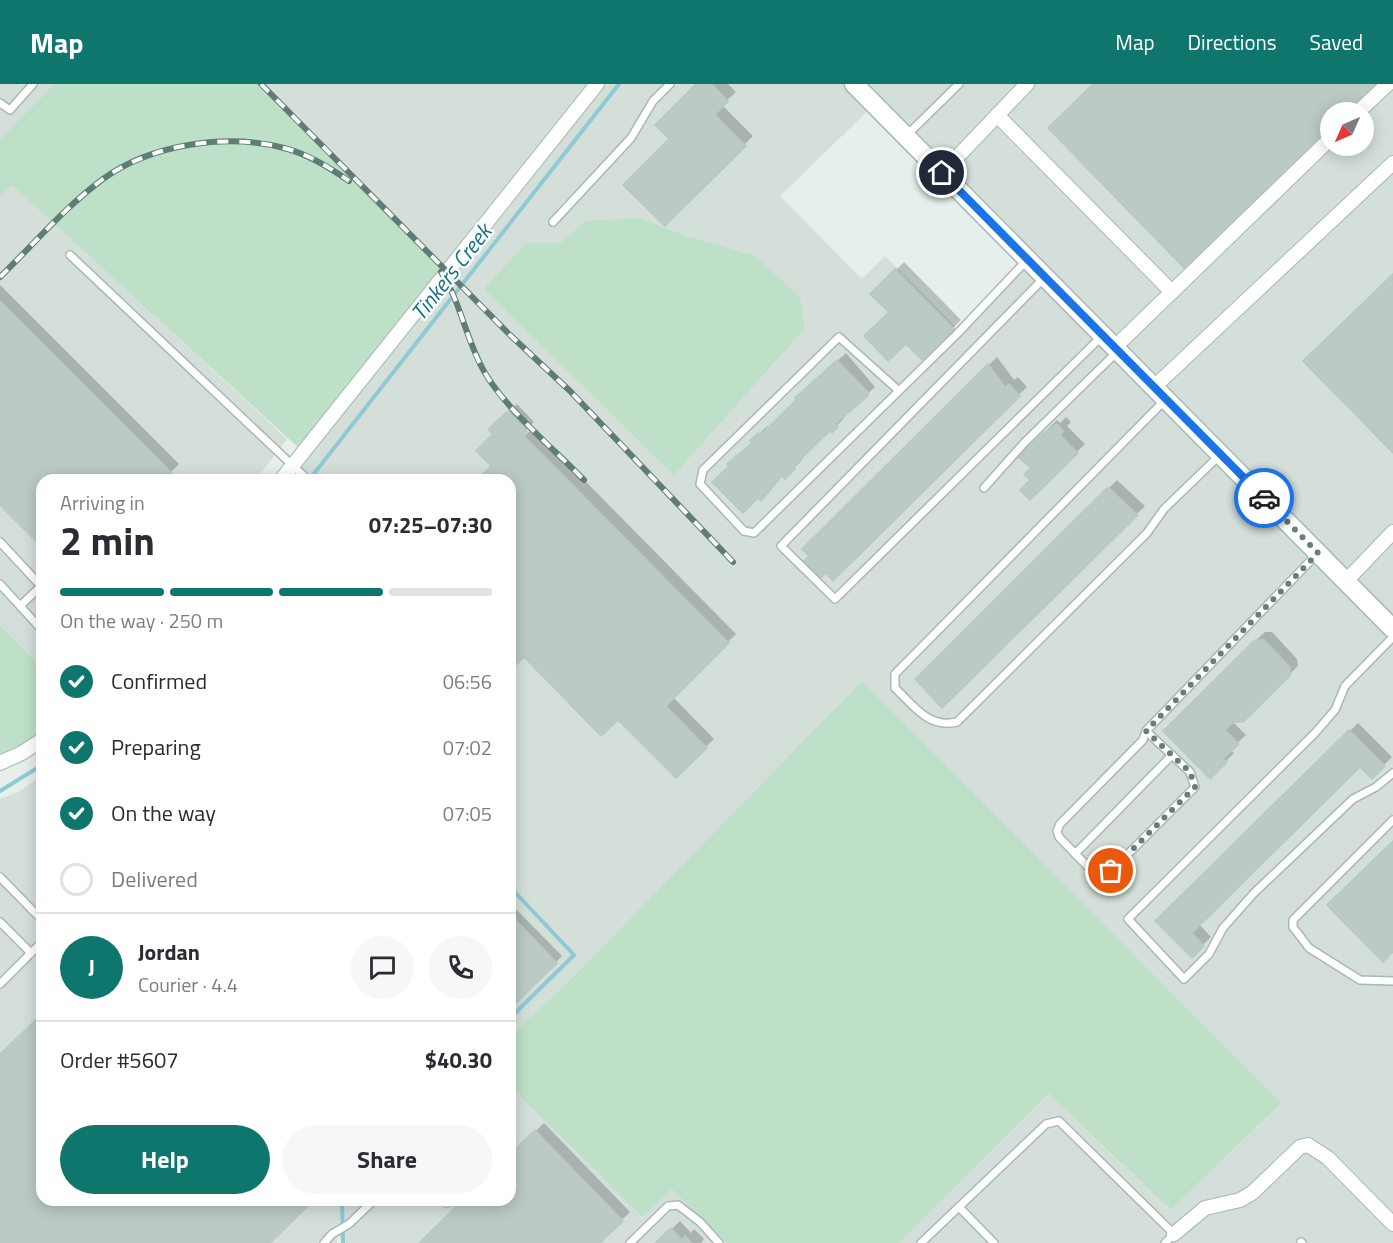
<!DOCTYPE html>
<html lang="en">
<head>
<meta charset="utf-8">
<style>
  :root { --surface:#fff; --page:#f7f7f7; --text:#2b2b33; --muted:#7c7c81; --line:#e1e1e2; --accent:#0f766e }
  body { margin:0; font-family:"Titillium Web",sans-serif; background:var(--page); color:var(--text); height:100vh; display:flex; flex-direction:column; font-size:22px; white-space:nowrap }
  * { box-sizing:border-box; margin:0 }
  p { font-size:20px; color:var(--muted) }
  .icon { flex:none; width:33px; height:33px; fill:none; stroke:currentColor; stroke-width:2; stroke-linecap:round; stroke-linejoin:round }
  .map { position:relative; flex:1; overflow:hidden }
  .details { position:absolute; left:36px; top:390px; width:480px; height:732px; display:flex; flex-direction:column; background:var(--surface); border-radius:18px; box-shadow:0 3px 15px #0003 }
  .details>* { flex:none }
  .needle { width:39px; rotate:225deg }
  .fabs { position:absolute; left:1320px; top:18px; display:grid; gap:12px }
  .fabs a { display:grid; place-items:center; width:54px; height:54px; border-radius:50%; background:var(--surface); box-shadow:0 3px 15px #0003; font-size:30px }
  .pin { position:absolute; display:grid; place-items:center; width:51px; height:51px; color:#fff; margin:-26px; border:3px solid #fff; border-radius:50%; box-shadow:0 2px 6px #0007 }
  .courier { position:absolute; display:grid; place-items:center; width:60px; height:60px; margin:-30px; border:4px solid #1a73e8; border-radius:50%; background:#fff; color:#222; box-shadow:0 2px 8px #0007 }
  .summary em { font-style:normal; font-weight:700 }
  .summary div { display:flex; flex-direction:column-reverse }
  .summary { display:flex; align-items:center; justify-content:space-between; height:102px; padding:0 24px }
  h1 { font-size:39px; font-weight:700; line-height:45px }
  .bar { display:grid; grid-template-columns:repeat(4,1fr); gap:9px 6px; align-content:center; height:72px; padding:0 24px }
  .bar i { height:8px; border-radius:4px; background:var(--line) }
  .bar .on { background:var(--accent) }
  .bar p { grid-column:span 4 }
  .line { display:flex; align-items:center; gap:15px; padding:0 24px; border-top:2px solid var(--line) }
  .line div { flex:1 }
  .round { display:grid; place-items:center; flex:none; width:63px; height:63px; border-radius:32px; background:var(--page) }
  ol { padding:0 24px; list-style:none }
  li { display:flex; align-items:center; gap:18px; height:66px }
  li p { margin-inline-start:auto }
  li .icon { padding:6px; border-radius:50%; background:var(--accent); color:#fff; stroke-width:4 }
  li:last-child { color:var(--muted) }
  li i { width:33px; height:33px; border:3px solid var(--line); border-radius:50% }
  .action { display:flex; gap:12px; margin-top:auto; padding:12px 24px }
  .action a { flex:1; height:69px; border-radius:36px; background:var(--accent); color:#fff; font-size:24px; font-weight:700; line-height:69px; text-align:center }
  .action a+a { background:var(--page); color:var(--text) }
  header { display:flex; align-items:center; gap:36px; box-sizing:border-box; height:84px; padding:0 30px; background:var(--accent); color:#fff }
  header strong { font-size:28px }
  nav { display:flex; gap:33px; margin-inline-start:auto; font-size:21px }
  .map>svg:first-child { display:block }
  .built { fill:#d4dfda; fill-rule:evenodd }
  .green { fill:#bfe0c8 }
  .shadow { fill:#0003 }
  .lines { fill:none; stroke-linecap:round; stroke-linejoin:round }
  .stream { stroke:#8ec9d4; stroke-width:4 }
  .building { fill:#bbcac4; stroke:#b8c9c2; stroke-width:1.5 }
  .lane-casing { stroke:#a8b8b2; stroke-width:10 }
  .street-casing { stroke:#a8b8b2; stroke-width:16 }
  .secondary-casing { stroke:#a4bbb3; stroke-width:21 }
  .lane { stroke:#fff; stroke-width:7 }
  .street { stroke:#fff; stroke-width:14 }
  .secondary { stroke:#fff; stroke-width:18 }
  .rail-casing { stroke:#5f7d75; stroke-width:6 }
  .rail { stroke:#f7fbf9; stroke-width:4; stroke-dasharray:11; stroke-linecap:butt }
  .done { stroke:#687f78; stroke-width:6; stroke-dasharray:0 10.8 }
  .route { stroke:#1a73e8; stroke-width:8 }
  .labels { text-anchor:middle; stroke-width:5; stroke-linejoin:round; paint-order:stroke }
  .water-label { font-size:22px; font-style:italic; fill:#1c6f80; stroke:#f7fbf9 }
</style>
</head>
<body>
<header>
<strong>Map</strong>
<nav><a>Map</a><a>Directions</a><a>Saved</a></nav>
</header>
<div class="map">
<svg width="1393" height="1159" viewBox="0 0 1393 1159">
  <rect width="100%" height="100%" fill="#e6efeb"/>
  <g class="built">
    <path d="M 0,0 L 54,0 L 0,55 Z"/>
    <path d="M 261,0 L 1393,0 L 1393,1159 L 899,1159 L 1049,1010 L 1171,1126 L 1281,1019 L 588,878 L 510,953 L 510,396 L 281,396 L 447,187 ZM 874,21 L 1027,175 L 960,247 L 885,172 L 862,195 L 780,112 ZM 1330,28 L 1364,28 L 1364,62 L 1330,62 Z"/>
    <path d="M 13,100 L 287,355 L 256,396 L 42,396 L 42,583 L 0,541 L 0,112 Z"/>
    <path d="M 42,691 L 42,1116 L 510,1116 L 510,1002 L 642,1133 L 672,1104 L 726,1159 L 346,1159 L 338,1151 L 337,1159 L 0,1159 L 0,715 L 20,707 Z"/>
  </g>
  <g class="green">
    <path d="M 54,0 L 261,0 L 447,187 L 303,368 L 12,101 L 0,112 L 0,55 Z"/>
    <path d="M 641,134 L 683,151 L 755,172 L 800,213 L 805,244 L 674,391 L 484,205 L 526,159 L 561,159 L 585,137 Z"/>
    <path d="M 0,541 L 42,583 L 42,656 L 0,679 Z"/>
    <path d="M 862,597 L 1281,1019 L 1171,1126 L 1049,1010 L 899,1159 L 726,1159 L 672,1105 L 642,1133 L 510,1002 L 510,953 L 588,878 Z"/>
  </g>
  <g class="shadow">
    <path d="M 698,0 L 728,0 L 736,8 L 722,21 L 753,52 L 665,140 L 671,55 Z"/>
    <path d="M 904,178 L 961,236 L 922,274 L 891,228 L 872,210 Z"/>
    <path d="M 0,201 L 179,380 L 164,395 L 42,396 L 42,461 L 0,419 Z"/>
    <path d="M 846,269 L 875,303 L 843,332 L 845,333 L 832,347 L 830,345 L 800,374 L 802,376 L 785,393 L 782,390 L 761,415 L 752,357 L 767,342 L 769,344 L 805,306 Z"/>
    <path d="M 997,273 L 1014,296 L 1018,293 L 1027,303 L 833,494 L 804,465 Z"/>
    <path d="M 517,320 L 534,338 L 517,355 L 519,357 L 533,344 L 736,550 L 673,613 L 714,655 L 676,692 L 618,633 L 524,571 L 510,577 L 510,396 L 479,396 L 493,382 L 498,337 Z"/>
    <path d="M 1066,333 L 1071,338 L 1067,342 L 1085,360 L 1030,414 L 1033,384 L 1020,373 L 1057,336 L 1060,339 Z"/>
    <path d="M 1117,396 L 1145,422 L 942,622 L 917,595 Z"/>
    <path d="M 1265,548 L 1272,548 L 1297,575 L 1298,582 L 1242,637 L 1231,636 L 1246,651 L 1230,666 L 1234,669 L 1210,693 L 1233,577 Z"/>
    <path d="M 1358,639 L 1392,673 L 1372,693 L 1360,681 L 1199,840 L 1211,853 L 1192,872 L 1157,837 Z"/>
    <path d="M 510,819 L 562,872 L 510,923 Z"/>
    <path d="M 544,1039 L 630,1128 L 598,1159 L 421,1159 L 465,1116 L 510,1116 L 510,1072 Z"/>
    <path d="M 680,1137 L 691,1149 L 694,1145 L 704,1155 L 701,1159 L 657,1159 Z"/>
  </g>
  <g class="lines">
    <g class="stream">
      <path d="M 309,396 L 619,0"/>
      <path d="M 0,707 L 42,681"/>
      <path d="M 510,803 L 574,871 L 510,934"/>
      <path d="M 342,1116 L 343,1159"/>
    </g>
  </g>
  <g class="building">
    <path d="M 696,0 L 712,0 L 728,17 L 715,31 L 746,62 L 665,142 L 623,101 L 669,55 L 655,41 Z"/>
    <path d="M 1093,0 L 1377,0 L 1348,28 L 1330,28 L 1330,45 L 1186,186 L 1048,44 Z"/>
    <path d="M 895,185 L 954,245 L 922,276 L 906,260 L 888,277 L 864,252 L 889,228 L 870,210 Z"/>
    <path d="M 1393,190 L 1393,369 L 1303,277 Z"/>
    <path d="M 0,217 L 172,389 L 165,396 L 42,396 L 42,463 L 0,421 Z"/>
    <path d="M 837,276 L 868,308 L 868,312 L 835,340 L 838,343 L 832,349 L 830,347 L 793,383 L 795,385 L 785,395 L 782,392 L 761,417 L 758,414 L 743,429 L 712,398 L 729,382 L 727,380 L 752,359 L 750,357 L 758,349 L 760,351 L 796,316 L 795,314 Z"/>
    <path d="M 988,280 L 1005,303 L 1009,300 L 1020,312 L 833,497 L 826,489 L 819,496 L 802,479 L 809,472 L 802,465 Z"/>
    <path d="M 508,327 L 527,347 L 523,351 L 729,559 L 666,622 L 707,664 L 676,694 L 618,636 L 601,652 L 524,573 L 514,583 L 510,579 L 510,396 L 477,396 L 491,382 L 476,367 L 493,350 L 488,345 Z"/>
    <path d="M 1057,340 L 1064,347 L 1060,351 L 1078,369 L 1030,416 L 1020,406 L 1030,396 L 1024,391 L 1031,384 L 1018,373 L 1041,351 L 1047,355 L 1042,350 Z"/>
    <path d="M 1108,403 L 1138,431 L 942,624 L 915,595 Z"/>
    <path d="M 1255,556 L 1264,556 L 1290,583 L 1290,592 L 1243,638 L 1234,638 L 1225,646 L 1239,660 L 1223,675 L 1227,678 L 1210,695 L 1163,647 Z"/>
    <path d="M 1349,646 L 1385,682 L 1372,695 L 1360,683 L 1192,849 L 1204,862 L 1192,874 L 1155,837 Z"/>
    <path d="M 1393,757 L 1393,868 L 1383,878 L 1327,821 Z"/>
    <path d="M 510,830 L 557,879 L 510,925 Z"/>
    <path d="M 42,930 L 42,1116 L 314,1116 L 270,1159 L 0,1159 L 0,970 Z"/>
    <path d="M 535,1046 L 623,1137 L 600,1159 L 419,1159 L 463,1116 L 510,1116 L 510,1070 Z"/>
    <path d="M 671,1144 L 682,1156 L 685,1152 L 692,1159 L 655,1159 Z"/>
  </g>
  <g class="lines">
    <defs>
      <g id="lane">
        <path d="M 0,19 L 10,26 L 33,0"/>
        <path d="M 907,51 L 959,0"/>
        <path d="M 553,138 L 631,54 L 653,17 L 670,0"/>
        <path d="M 70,171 L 308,396"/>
        <path d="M 1043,195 L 781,462 L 835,515 L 1103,251"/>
        <path d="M 898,306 L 839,253 L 703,386 L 700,400 L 744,447 L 754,449 L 957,250 L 1026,177"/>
        <path d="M 1166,315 L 895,590 L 895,604 C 914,622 929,645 957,638 L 1147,449 L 1164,425 L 1219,372"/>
        <path d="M 984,404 L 1025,358 L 1117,268"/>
        <path d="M 0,458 L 41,502 L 20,522"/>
        <path d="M 0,500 L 42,546"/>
        <path d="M 1393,553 L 1345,602 L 1335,626 L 1315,649 L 1128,835 L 1184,895 L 1209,870 L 1223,844 L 1254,809 L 1353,715 L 1376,703 L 1393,689"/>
        <path d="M 1146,647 L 1190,688 L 1195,703 L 1111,787 L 1091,786 L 1059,753 L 1057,747 L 1060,740 L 1143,656 L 1146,647 L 1316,471"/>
        <path d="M 1393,736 L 1293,836 L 1293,843 L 1309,864 L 1360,896 L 1393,897"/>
        <path d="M 1075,770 L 1172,671"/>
        <path d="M 0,793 L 42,836"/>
        <path d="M 0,838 L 31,869"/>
        <path d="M 0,900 L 42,858"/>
        <path d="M 444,1116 L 447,1119"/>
        <path d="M 959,1123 L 994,1159"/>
        <path d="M 1301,1158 L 1302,1159"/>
        <path d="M 324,1159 L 332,1150 L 349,1140 L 374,1116"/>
        <path d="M 630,1159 L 668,1122 L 678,1121 L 700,1138 L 719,1159"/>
        <path d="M 921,1159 L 1046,1040 L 1059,1037 L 1174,1150 L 1165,1159"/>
      </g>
      <g id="street">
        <path d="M 1358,28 L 1388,0"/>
        <path d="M 997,31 L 1172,208"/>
        <path d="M 942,89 L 1027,0"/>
        <path d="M 1115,263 L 1330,55"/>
        <path d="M 1154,303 L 1393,79"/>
        <path d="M 281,396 L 597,0"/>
        <path d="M 1346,497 L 1393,448"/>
        <path d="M 0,679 L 22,669 L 42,656"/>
        <path d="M 1174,1150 L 1205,1124 L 1240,1116 L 1252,1109 L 1300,1063 L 1308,1061 L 1328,1074 L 1393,1140"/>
      </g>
      <path id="secondary" d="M 854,0 L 1393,545"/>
    </defs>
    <use href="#lane" class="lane-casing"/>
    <use href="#street" class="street-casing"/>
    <use href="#secondary" class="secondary-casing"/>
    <use href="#lane" class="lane"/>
    <use href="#street" class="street"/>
    <use href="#secondary" class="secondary"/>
    <defs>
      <g id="rail">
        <path d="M 261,0 L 510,251 L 570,307 L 733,478"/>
        <path d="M 441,188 C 461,218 466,257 485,289 C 506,325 554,365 584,396"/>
        <path d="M 0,193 C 34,160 65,123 103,95 C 151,60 227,49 284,64 C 308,70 329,83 349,97"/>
      </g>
    </defs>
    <use href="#rail" class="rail-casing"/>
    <use href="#rail" class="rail"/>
  </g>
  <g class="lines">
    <path class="done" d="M 1111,787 L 1195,703 L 1190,688 L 1146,647 L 1318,469 L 1264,414"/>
    <path class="route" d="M 942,89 L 1264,414"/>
  </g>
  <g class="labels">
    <g class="water-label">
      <text transform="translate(451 188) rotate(-52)" y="8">Tinkers Creek</text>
    </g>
  </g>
</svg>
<div class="fabs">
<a><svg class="needle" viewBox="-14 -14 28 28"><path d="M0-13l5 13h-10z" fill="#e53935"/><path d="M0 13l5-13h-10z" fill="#7c7c81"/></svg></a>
</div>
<div class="pin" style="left:1111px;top:787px;background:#ea580c"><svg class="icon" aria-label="bag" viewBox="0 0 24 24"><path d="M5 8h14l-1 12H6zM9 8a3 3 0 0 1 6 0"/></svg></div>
<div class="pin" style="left:942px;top:89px;background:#1f2937"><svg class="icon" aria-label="home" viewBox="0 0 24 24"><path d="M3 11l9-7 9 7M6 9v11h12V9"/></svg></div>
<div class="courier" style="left:1264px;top:414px"><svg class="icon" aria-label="car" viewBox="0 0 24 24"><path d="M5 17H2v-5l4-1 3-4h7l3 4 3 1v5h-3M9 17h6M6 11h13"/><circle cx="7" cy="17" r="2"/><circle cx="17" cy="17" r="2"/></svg></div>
<section class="details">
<div class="summary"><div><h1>2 min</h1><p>Arriving in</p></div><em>07:25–07:30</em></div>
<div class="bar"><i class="on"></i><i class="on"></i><i class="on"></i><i></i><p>On the way · 250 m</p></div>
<ol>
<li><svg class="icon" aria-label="check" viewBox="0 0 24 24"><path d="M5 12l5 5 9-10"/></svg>Confirmed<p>06:56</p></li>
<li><svg class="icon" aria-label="check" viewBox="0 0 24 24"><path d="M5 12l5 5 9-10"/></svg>Preparing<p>07:02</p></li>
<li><svg class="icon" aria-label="check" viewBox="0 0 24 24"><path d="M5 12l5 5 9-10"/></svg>On the way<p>07:05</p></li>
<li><i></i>Delivered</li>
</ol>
<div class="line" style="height:108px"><b class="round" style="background:var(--accent);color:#fff">J</b><div><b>Jordan</b><p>Courier · 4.4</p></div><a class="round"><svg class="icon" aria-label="chat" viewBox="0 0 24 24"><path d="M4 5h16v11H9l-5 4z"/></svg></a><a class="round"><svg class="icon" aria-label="phone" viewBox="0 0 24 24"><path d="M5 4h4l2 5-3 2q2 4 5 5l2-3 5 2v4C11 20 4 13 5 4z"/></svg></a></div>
<div class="line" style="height:78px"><div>Order #5607</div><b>$40.30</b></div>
<div class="action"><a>Help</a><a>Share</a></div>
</section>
</div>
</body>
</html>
